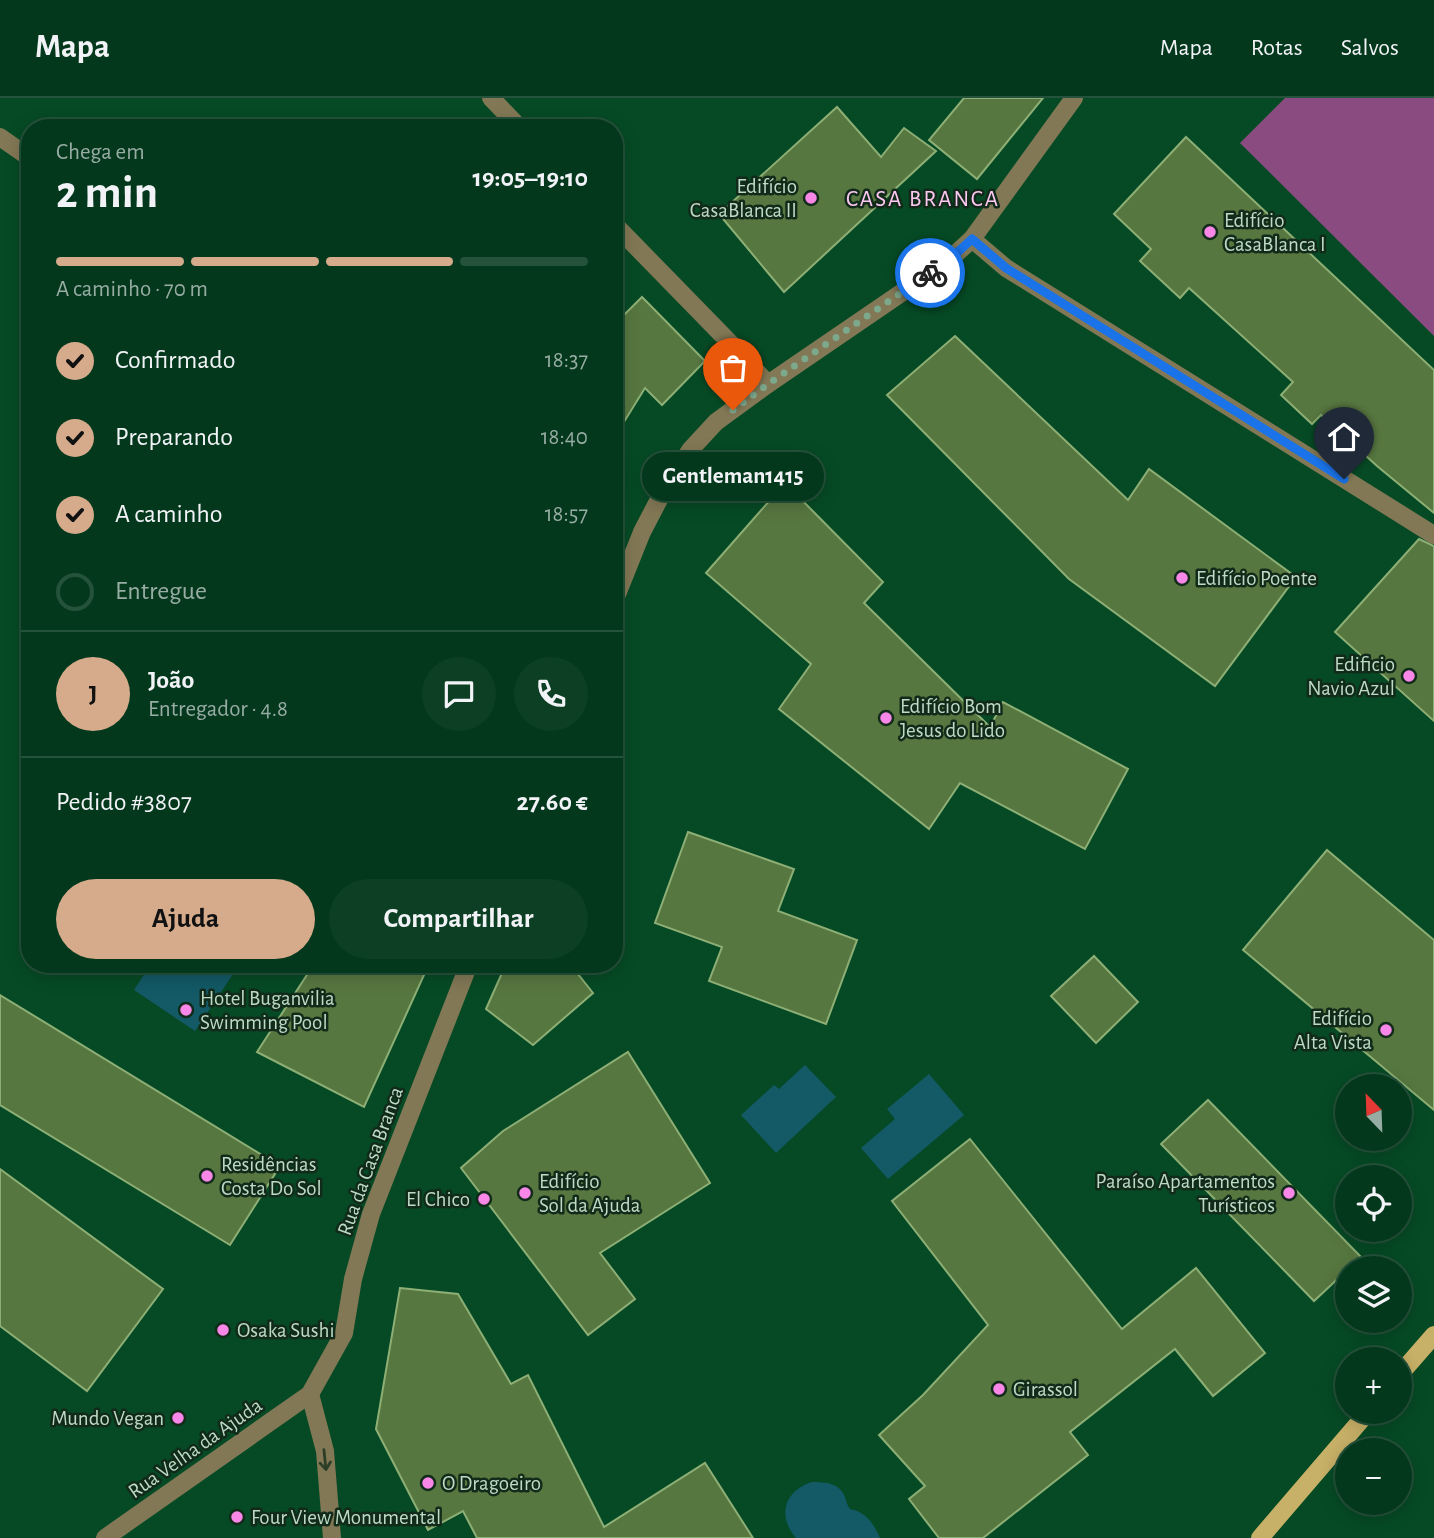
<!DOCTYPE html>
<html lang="pt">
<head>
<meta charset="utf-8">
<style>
  :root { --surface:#04381c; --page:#0d3f25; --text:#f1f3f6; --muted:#97aca3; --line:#25523b; --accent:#d6ab8b }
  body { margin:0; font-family:"Alegreya Sans",sans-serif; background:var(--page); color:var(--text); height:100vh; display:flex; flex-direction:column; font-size:26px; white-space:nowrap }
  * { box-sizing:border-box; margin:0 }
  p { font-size:23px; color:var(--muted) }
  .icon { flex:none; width:38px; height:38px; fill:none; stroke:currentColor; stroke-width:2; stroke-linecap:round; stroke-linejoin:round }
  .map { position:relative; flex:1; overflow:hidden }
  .details { position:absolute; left:21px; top:21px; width:602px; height:854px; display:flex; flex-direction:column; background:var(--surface); border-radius:28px; box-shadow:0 4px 18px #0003,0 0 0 2px var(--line) }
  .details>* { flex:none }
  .needle { width:46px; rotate:337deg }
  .tools { position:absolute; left:1335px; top:976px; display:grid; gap:14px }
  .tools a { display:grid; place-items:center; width:77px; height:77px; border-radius:50%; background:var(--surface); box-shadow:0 4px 18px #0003,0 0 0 2px var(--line); font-size:35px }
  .pin { position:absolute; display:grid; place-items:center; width:60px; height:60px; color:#fff; margin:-72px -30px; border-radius:50% 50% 50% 0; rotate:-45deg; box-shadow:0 0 7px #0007 }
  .pin .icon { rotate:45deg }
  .courier { position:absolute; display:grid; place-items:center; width:70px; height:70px; margin:-35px; border:5px solid #1a73e8; border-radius:50%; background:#fff; color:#222; box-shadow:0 2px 9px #0007 }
  .bubble { position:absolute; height:49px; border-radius:24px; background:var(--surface); box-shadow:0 4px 18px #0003,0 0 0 2px var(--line); font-size:23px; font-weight:600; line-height:49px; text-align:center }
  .summary em { font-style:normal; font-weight:600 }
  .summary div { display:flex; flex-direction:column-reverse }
  .summary { display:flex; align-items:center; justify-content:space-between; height:119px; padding:0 35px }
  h1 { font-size:46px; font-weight:600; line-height:52px }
  .bar { display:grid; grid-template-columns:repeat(4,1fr); gap:10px 7px; align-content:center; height:84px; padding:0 35px }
  .bar i { height:9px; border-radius:5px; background:var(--line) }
  .bar .selected { background:var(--accent) }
  .bar p { grid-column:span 4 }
  .line { display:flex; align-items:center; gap:18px; padding:0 35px; border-top:2px solid var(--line) }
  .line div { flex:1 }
  .round { display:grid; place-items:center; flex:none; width:74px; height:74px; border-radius:37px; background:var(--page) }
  ol { padding:0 35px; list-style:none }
  li { display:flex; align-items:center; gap:21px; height:77px }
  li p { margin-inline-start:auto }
  li .icon { padding:7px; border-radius:50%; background:var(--accent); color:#111; stroke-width:4 }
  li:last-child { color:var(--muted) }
  li i { width:38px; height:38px; border:4px solid var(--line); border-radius:50% }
  .action { display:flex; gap:14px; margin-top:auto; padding:14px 35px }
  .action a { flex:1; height:80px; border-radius:42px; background:var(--accent); color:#111; font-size:28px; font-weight:600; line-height:80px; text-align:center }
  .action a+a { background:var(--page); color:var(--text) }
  header { display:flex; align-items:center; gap:42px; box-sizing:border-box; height:98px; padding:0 35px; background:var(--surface); border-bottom:2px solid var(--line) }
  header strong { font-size:33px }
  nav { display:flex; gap:38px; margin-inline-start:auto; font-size:24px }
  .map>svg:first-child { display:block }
  .green { fill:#894b80 }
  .water { fill:#135966 }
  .building { fill:#577740; stroke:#8daf75; stroke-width:2 }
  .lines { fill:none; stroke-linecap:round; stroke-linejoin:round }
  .minor { stroke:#827855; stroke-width:18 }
  .major { stroke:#c7b067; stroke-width:18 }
  .oneway { stroke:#2d3e28 }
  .done { stroke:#7ca88c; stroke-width:7; stroke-dasharray:0 12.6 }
  .route { stroke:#1a73e8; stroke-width:9 }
  .poi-dot { fill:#f987e8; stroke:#112a19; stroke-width:2.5 }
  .labels { text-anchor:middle; stroke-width:5; stroke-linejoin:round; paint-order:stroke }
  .poi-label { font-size:21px; fill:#bcdac4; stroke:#112a19; text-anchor:start }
  .street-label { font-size:21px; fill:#bcdac4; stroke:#112a19 }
  .neighbourhood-label { font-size:23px; letter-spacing:2px; fill:#fdc8f2; stroke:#112a19 }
</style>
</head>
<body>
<header>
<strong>Mapa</strong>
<nav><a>Mapa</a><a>Rotas</a><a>Salvos</a></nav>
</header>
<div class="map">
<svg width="1434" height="1440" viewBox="0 0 1434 1440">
  <rect width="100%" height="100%" fill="#064a25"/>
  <path class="green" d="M 1285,0 L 1434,0 L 1434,238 L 1240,45 Z"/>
  <g class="water">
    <path d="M 151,866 L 238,866 L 239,867 L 195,933 L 134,892 Z"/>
    <path d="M 805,967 L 836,999 L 776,1055 L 741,1017 L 774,987 L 779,991 Z"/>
    <path d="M 929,976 L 964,1017 L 888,1081 L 861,1050 L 895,1021 L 887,1011 Z"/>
    <path d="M 812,1384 C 825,1384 840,1385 845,1399 C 846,1403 847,1407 850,1411 C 866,1414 874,1426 880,1440 L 796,1440 C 777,1418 784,1393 812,1384 Z"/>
  </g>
  <g class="building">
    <path d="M 964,0 L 1043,0 L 977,81 L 929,42 Z"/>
    <path d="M 837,9 L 881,59 L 904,30 L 936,53 L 784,194 L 719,116 Z"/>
    <path d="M 1186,39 L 1434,272 L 1434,415 L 1377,368 L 1321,317 L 1312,326 L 1281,297 L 1293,284 L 1189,190 L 1180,200 L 1140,163 L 1151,151 L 1114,116 Z"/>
    <path d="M 642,199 L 705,263 L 662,307 L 645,290 L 614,340 L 614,227 Z"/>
    <path d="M 955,238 L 1128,402 L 1149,371 L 1296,479 L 1215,588 L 1069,481 L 887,297 Z"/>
    <path d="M 785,385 L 883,484 L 864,505 L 990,629 L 1003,604 L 1128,671 L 1085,751 L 960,685 L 929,731 L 779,611 L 811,566 L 706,475 Z"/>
    <path d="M 1419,441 L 1434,448 L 1434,623 L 1335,534 Z"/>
    <path d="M 688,734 L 794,771 L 778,813 L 857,842 L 826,926 L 709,883 L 722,849 L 655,825 Z"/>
    <path d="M 1327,752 L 1434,842 L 1434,1012 L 1243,852 Z"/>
    <path d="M 1094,858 L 1138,904 L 1096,945 L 1051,898 Z"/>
    <path d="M 314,866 L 429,866 L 364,1009 L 257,954 Z"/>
    <path d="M 506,866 L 570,866 L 593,895 L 533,947 L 486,911 Z"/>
    <path d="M 0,897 L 280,1068 L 230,1147 L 0,1007 Z"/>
    <path d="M 628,954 L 710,1085 L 600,1155 L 635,1201 L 588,1237 L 461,1070 L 503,1033 Z"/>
    <path d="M 1208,1002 L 1361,1159 L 1314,1203 L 1161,1046 Z"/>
    <path d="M 970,1041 L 1122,1231 L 1196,1170 L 1265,1255 L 1213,1298 L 1175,1251 L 1070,1334 L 1088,1357 L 983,1440 L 939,1440 L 909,1401 L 925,1388 L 879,1337 L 923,1297 L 988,1227 L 892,1103 Z"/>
    <path d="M 0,1071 L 163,1191 L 87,1293 L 0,1228 Z"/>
    <path d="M 400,1190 L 458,1196 L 511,1286 L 528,1277 L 604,1429 L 705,1365 L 753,1440 L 477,1440 L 463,1413 L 428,1432 L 376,1331 Z"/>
  </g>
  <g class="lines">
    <g class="minor">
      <path d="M 491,0 L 520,30"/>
      <path d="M 0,39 L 30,60"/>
      <path d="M 614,126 L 735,250 L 768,286"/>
      <path d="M 972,141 L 1006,170 L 1434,437"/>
      <path d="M 614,504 L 642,434 L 666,388 L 691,351 L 716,324 L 768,286 L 948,163 L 972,141 L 1074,0"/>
      <path d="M 310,1296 L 325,1353 L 332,1440"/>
      <path d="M 105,1440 L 310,1296 L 344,1235 L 353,1181 L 371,1116 L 469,866"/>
    </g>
    <g class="major">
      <path d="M 1400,1276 L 1434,1237"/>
      <path d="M 1260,1440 L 1368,1314"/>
    </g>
  </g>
  <defs><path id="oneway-shaft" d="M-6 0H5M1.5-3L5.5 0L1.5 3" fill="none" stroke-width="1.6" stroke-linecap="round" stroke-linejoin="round" transform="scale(1.75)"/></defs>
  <use class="oneway" href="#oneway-shaft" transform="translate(325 1362) rotate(84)"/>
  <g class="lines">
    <path class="done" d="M 733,312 L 768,286 L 930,175"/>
    <path class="route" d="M 930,175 L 948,163 L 972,141 L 1006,170 L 1344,381"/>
  </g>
  <g class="poi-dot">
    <circle cx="811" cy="100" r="7"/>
    <circle cx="1210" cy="134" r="7"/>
    <circle cx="1182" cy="480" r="7"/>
    <circle cx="1409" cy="578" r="7"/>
    <circle cx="886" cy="620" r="7"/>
    <circle cx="186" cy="912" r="7"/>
    <circle cx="1386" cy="932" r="7"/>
    <circle cx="207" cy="1078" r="7"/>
    <circle cx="525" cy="1095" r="7"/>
    <circle cx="1289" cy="1095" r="7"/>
    <circle cx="484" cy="1101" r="7"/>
    <circle cx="223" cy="1232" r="7"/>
    <circle cx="999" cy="1291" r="7"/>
    <circle cx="178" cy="1320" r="7"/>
    <circle cx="428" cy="1385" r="7"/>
    <circle cx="237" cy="1419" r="7"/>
  </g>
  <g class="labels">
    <g class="poi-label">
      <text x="797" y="95" text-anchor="end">Edifício<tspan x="797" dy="24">CasaBlanca II</tspan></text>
      <text x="1224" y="129">Edifício<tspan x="1224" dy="24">CasaBlanca I</tspan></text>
      <text x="1196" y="487">Edifício Poente</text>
      <text x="1395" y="573" text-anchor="end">Edificio<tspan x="1395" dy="24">Navio Azul</tspan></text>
      <text x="900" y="615">Edifício Bom<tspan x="900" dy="24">Jesus do Lido</tspan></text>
      <text x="200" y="907">Hotel Buganvilia<tspan x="200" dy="24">Swimming Pool</tspan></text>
      <text x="1372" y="927" text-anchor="end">Edifício<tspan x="1372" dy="24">Alta Vista</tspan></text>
      <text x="221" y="1073">Residências<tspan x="221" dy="24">Costa Do Sol</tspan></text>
      <text x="539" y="1090">Edifício<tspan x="539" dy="24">Sol da Ajuda</tspan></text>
      <text x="1275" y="1090" text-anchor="end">Paraíso Apartamentos<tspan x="1275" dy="24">Turísticos</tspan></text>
      <text x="470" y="1108" text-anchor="end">El Chico</text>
      <text x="237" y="1239">Osaka Sushi</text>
      <text x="1013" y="1298">Girassol</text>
      <text x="164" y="1327" text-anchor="end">Mundo Vegan</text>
      <text x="442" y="1392">O Dragoeiro</text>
      <text x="251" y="1426">Four View Monumental</text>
    </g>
    <g class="street-label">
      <text transform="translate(370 1063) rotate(-70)" y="7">Rua da Casa Branca</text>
      <text transform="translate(195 1350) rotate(-35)" y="7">Rua Velha da Ajuda</text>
    </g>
    <g class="neighbourhood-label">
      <text x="923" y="108">CASA BRANCA</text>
    </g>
  </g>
</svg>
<div class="tools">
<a><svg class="needle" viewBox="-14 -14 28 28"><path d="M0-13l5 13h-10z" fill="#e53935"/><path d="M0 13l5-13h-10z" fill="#97aca3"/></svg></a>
<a><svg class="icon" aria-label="locate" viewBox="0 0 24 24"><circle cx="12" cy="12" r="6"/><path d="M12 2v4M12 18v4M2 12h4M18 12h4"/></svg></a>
<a><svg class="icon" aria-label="layers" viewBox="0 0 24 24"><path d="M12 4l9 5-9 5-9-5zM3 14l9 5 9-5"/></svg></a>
<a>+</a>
<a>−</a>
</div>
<div class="pin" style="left:733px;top:312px;background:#ea580c"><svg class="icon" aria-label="bag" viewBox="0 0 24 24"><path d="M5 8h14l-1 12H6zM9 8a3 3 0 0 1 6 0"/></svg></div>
<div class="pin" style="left:1344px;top:381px;background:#1f2937"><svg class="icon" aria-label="home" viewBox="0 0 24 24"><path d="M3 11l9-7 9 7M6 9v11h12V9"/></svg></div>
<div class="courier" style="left:930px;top:175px"><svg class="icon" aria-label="bike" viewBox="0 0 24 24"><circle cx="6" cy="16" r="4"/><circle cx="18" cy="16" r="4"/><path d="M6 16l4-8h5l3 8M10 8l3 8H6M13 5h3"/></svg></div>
<div class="bubble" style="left:642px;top:354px;width:182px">Gentleman1415</div>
<section class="details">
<div class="summary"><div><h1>2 min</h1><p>Chega em</p></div><em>19:05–19:10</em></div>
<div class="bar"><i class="selected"></i><i class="selected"></i><i class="selected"></i><i></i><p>A caminho · 70 m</p></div>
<ol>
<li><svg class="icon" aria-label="check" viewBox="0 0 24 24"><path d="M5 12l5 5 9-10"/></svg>Confirmado<p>18:37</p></li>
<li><svg class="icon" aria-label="check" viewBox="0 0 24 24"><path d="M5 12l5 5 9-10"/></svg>Preparando<p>18:40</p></li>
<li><svg class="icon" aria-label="check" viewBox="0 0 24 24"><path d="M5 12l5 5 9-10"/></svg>A caminho<p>18:57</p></li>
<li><i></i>Entregue</li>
</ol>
<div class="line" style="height:126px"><b class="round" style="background:var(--accent);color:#111">J</b><div><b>João</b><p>Entregador · 4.8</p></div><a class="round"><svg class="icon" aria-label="chat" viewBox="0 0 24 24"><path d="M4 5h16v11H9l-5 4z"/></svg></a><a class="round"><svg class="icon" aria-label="phone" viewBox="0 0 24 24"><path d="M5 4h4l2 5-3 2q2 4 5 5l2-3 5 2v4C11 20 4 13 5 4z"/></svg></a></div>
<div class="line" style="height:91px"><div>Pedido #3807</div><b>27.60 €</b></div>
<div class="action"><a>Ajuda</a><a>Compartilhar</a></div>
</section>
</div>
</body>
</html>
